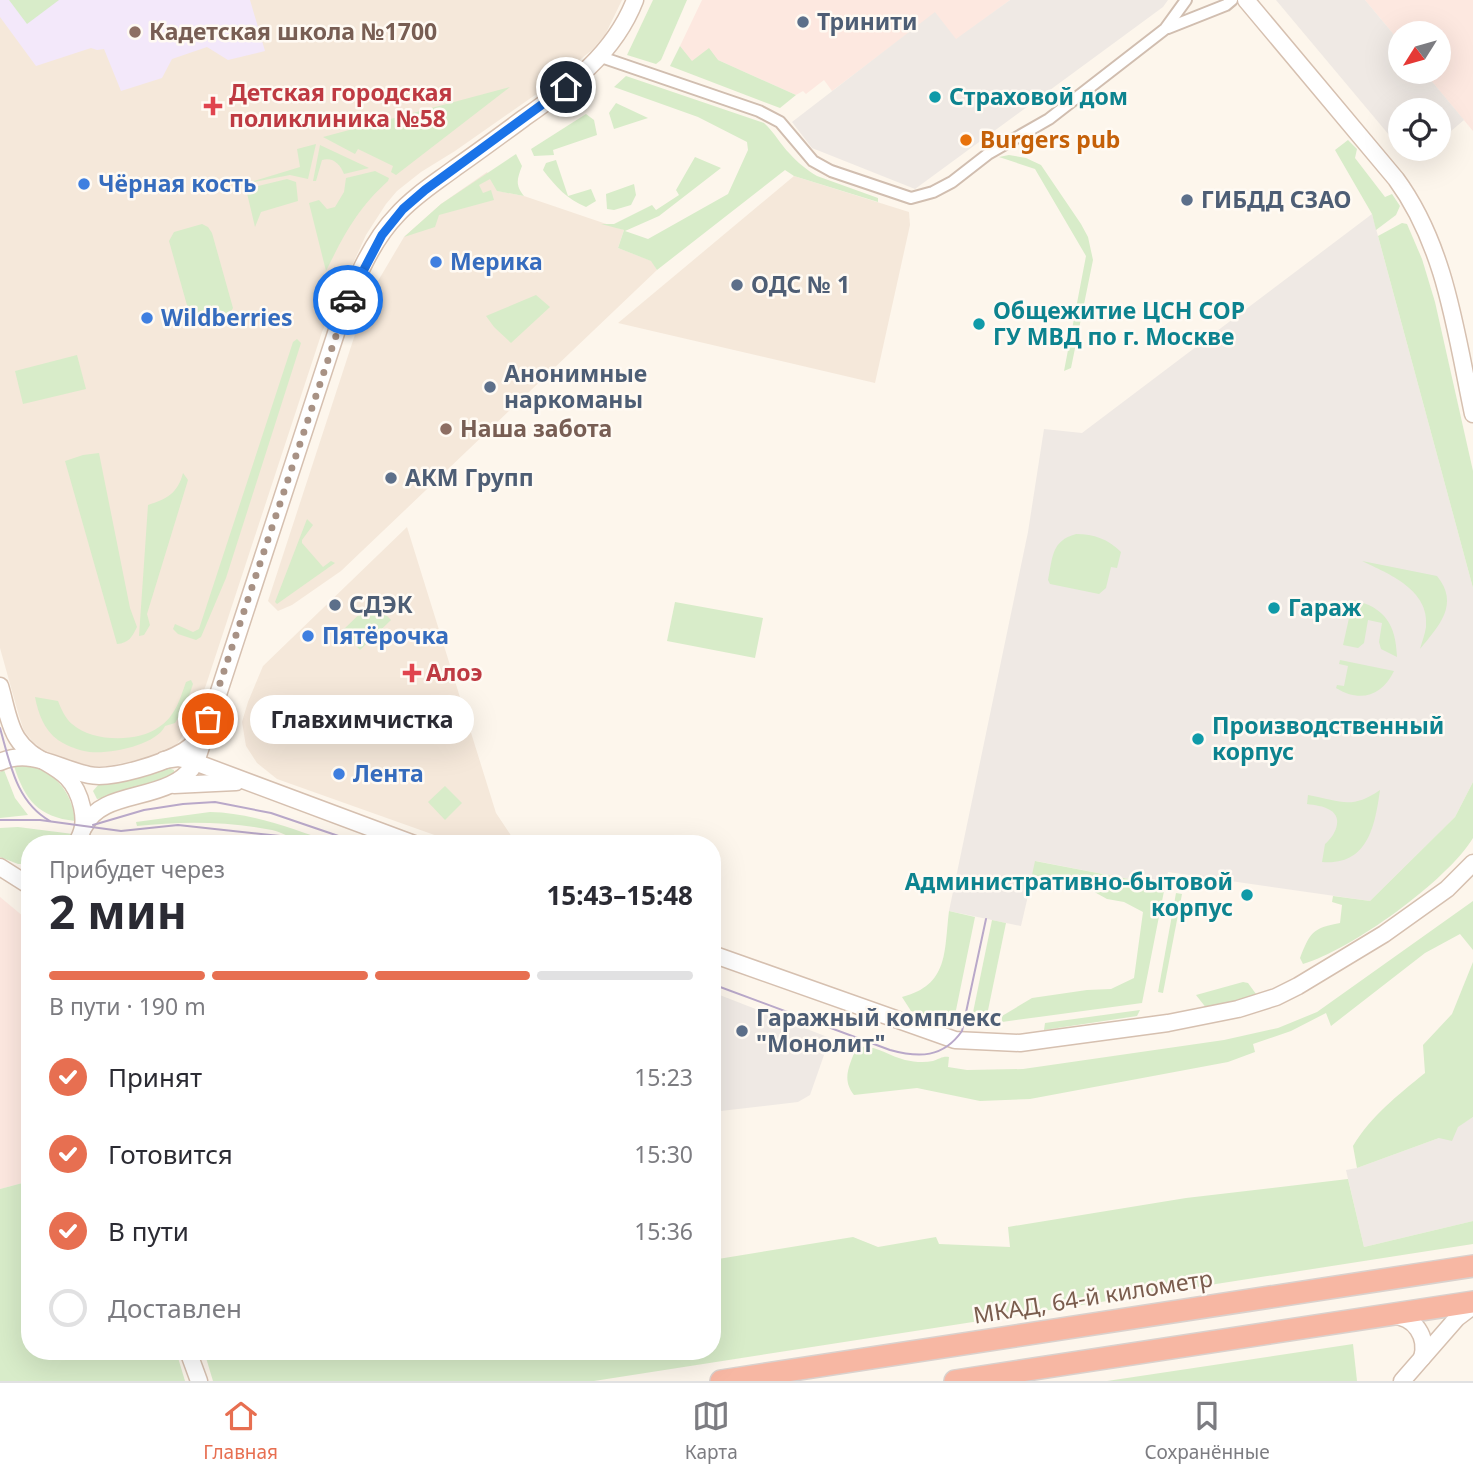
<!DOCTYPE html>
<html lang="ru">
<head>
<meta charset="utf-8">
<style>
  :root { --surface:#fff; --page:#f2f2f3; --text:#2b2b33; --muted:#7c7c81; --line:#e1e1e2; --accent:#e76f51 }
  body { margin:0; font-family:"Noto Sans",sans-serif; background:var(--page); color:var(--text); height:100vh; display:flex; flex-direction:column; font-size:26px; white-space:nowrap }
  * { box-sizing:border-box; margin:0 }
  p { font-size:23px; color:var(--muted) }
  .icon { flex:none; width:38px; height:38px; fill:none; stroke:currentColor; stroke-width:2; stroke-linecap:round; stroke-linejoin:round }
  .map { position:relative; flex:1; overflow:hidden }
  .drawer { position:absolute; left:21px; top:835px; width:700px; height:525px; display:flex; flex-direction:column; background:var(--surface); border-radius:28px; box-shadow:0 7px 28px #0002 }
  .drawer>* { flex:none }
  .needle { width:46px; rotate:233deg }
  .fabs { position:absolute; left:1388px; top:21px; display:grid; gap:14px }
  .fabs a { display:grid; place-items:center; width:63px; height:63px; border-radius:50%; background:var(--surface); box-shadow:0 7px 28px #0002; font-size:35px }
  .pin { position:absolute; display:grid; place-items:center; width:60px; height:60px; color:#fff; margin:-30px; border:4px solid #fff; border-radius:50%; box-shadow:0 2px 7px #0007 }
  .courier { position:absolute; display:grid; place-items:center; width:70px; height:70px; margin:-35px; border:5px solid #1a73e8; border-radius:50%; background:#fff; color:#222; box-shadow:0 2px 9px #0007 }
  .bubble { position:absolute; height:49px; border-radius:24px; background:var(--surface); box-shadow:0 7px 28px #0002; font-size:23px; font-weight:700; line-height:49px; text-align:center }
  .summary em { font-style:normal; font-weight:700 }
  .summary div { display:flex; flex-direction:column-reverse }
  .summary { display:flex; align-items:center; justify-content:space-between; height:119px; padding:0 28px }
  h1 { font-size:46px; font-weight:700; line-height:52px }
  .bar { display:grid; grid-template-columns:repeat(4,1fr); gap:10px 7px; align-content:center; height:84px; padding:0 28px }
  .bar i { height:9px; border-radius:5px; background:var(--line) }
  .bar .current { background:var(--accent) }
  .bar p { grid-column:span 4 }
  ol { padding:0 28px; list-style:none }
  li { display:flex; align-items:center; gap:21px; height:77px }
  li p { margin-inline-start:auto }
  li .icon { padding:7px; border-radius:50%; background:var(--accent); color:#fff; stroke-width:4 }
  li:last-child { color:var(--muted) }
  li i { width:38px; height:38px; border:4px solid var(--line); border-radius:50% }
  .tab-bar { display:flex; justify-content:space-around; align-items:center; height:98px; border-top:2px solid var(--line); background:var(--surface); font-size:19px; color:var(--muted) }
  .tab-bar a { display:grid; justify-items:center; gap:4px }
  .tab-bar .current { color:var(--accent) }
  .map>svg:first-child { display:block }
  .residential { fill:#f5e8da }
  .commercial { fill:#fde8e0 }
  .industrial { fill:#efe9e4 }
  .education { fill:#f3e8fa }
  .green { fill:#d8ecc9 }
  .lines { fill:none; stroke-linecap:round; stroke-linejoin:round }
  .street-casing { stroke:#d1beb0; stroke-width:14 }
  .secondary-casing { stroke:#d6c0b0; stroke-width:19 }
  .highway-casing { stroke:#dad1cd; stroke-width:24 }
  .street { stroke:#fff; stroke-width:10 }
  .secondary { stroke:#fff; stroke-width:16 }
  .highway { stroke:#f7b7a3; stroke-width:21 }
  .tram { stroke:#b9a8c9; stroke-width:2 }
  .done { stroke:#a89285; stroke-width:7; stroke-dasharray:0 12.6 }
  .route { stroke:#1a73e8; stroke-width:9 }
  .service-dot { fill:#5c6f8a; stroke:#fffaf3; stroke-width:2.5 }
  .education-dot { fill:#8d6e63; stroke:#fffaf3; stroke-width:2.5 }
  .culture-dot { fill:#0f9aa8; stroke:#fffaf3; stroke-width:2.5 }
  .health-dot { fill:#e0444e; stroke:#fffaf3; stroke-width:2.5 }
  .food-dot { fill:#e8710a; stroke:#fffaf3; stroke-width:2.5 }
  .shop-dot { fill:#3f7fe0; stroke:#fffaf3; stroke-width:2.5 }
  .labels { text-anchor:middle; stroke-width:5; stroke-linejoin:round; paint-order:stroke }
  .service-label { font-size:23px; font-weight:bold; fill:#4e5e75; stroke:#fffaf3; text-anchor:start }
  .education-label { font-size:23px; font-weight:bold; fill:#785e54; stroke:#fffaf3; text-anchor:start }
  .health-label { font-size:23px; font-weight:bold; fill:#be3a42; stroke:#fffaf3; text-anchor:start }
  .culture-label { font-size:23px; font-weight:bold; fill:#0d838f; stroke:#fffaf3; text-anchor:start }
  .food-label { font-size:23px; font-weight:bold; fill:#c56008; stroke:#fffaf3; text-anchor:start }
  .shop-label { font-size:23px; font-weight:bold; fill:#366cbe; stroke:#fffaf3; text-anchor:start }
  .street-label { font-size:23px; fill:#7a5c4d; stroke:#fffaf3 }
</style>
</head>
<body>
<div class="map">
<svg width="1473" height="1381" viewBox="0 0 1473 1381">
  <rect width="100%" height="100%" fill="#fdf6ec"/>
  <g class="residential">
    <path d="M 0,0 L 622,0 L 605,35 L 592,50 L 545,88 L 455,151 L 421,172 L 397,191 L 386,204 L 366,235 L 322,332 L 206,685 L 190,724 L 178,743 L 168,751 L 157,756 L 108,766 L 82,766 L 47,753 L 33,742 L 24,731 L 19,716 L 0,648 Z"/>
    <path d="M 487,172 L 498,191 L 524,196 L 624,230 L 618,248 L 652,261 L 657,270 L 341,571 L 292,605 L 278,611 L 268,601 L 362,313 L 375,286 L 404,237 L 441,204 Z"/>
    <path d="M 794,176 L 909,212 L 910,225 L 875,383 L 618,323 Z"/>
    <path d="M 407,527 L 496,813 L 516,843 L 457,843 L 277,779 L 257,763 L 246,746 L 242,722 L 248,702 L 263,666 Z"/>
  </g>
  <g class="commercial">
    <path d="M 702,0 L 1010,0 L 956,40 L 935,13 L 832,91 L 824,80 L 806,94 L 803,91 L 796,95 L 718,60 L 692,62 L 680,46 Z"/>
    <path d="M 1365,0 L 1473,0 L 1473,131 L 1424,72 L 1438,72 L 1438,33 L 1400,33 L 1400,42 Z"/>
    <path d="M 0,897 L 30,922 L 30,1181 L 0,1189 Z"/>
  </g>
  <g class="industrial">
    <path d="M 1010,0 L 1168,0 L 1163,7 L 915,189 L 812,148 L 792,122 L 935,12 L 956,39 Z"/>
    <path d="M 1276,0 L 1365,0 L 1400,42 L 1400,72 L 1424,72 L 1464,120 L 1439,141 L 1438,110 L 1400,110 L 1400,148 Z"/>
    <path d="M 1372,214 L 1473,588 L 1473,782 L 1455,817 L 1370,901 L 1168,872 L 1165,886 L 1036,861 L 1021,926 L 949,911 L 1028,532 L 1044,429 L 1082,433 Z"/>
    <path d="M 712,992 L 830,1038 L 810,1095 L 798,1102 L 712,1112 Z"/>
    <path d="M 1473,1117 L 1473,1221 L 1364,1247 L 1346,1170 L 1357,1168 L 1439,1138 Z"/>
  </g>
  <path class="education" d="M 0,0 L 250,0 L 265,51 L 228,60 L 207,47 L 172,59 L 162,78 L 121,91 L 104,49 L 97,50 L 91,48 L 36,66 L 0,17 Z"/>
  <g class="green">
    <path d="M 9,0 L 59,0 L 27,24 Z"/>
    <path d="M 653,0 L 687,0 L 661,60 L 656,64 L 627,55 Z"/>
    <path d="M 680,46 L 692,61 L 709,48 L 718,60 L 796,95 L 780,108 L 670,66 Z"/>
    <path d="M 626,76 L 764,123 C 775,133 780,144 790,154 C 797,162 807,170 817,176 L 878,198 L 878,202 L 794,176 L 785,170 L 657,270 L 651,261 L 618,248 L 624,230 L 601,224 L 614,224 L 652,205 L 656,210 L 679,195 L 676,190 L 695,157 L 721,168 L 659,216 L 625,231 L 648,239 L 728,194 L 748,150 L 747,142 L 698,117 L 614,87 Z"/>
    <path d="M 510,87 L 396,175 L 391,172 L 393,166 L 358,149 L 355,154 L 323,137 Z"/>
    <path d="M 616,103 L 648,118 L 614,129 L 609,113 Z"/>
    <path d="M 586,114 L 594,120 L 597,135 L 553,150 L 554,155 L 534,156 L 531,149 Z"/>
    <path d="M 1348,140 L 1357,149 L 1355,158 L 1385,197 L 1392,194 L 1400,206 L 1396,215 L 1376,230 L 1372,214 L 1335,150 Z"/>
    <path d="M 316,144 L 308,179 L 290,175 L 244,184 L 300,167 L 297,149 Z"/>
    <path d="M 320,145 L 369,168 L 344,174 C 340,164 333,157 322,160 L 316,181 L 313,181 Z"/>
    <path d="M 516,154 L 522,166 C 517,179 515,185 524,196 L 497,191 L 490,179 L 479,185 L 483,193 L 491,190 L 494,200 L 439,215 L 435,227 L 404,237 L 441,204 Z"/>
    <path d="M 1009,155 L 1026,158 L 1041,165 L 1081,224 L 1088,237 L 1093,260 L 1071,368 L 1064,371 L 1086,256 L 1035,169 L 999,157 Z"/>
    <path d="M 556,160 L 568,196 L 591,189 L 596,201 L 586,207 C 567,199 556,187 543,170 L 546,163 Z"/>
    <path d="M 375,171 L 389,178 L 388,181 C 357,209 344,235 326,271 L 309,203 L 319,200 L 327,209 L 335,207 L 344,192 L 346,178 Z"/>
    <path d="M 287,179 L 296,182 L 298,201 L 261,212 L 255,227 L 246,189 Z"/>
    <path d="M 634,184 L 636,195 L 631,205 L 614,210 L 607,209 L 606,194 Z"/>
    <path d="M 1402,223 L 1407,224 L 1422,259 L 1435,302 L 1473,471 L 1473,588 L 1378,236 Z"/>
    <path d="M 202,224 L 208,227 L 212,233 L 233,308 L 228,317 C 215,322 198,330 190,316 L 169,241 L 174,232 Z"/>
    <path d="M 536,295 L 550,307 L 511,343 L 494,327 L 486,316 Z"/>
    <path d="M 297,339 L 301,343 L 226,578 L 201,637 L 196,640 L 178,634 L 173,629 L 175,624 L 193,632 L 199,629 L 293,342 Z"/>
    <path d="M 77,355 L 86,389 L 23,404 L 15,371 Z"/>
    <path d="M 99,453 L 130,608 L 137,627 C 132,637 129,643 117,644 L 65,461 L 83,455 Z"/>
    <path d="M 183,473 L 188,480 L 147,614 L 150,625 L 144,635 L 139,636 L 148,505 C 167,499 178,493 183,473 Z"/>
    <path d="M 307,519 L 313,525 L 302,540 L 302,543 L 323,567 L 331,561 L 335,563 L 277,604 L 275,602 Z"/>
    <path d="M 1076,534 C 1094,534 1108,539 1121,552 L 1117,568 L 1111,567 L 1106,588 L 1099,594 L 1050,584 L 1048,580 C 1053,557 1051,541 1076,534 Z"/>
    <path d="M 1362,561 L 1437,576 C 1460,604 1439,626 1420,649 C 1422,642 1425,634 1426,627 C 1430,590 1389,574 1362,561 Z"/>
    <path d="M 1353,600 C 1385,607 1396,625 1397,657 L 1381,649 L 1379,642 L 1382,623 L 1368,620 L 1364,643 L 1358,648 L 1343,645 Z"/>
    <path d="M 373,601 L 391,620 L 360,650 L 342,631 Z"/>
    <path d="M 675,602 L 763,618 L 755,658 L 667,641 Z"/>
    <path d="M 1340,660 L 1394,671 C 1382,696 1360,703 1336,688 L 1337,685 L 1344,686 L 1348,666 L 1339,664 Z"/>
    <path d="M 191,680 L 193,684 L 187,702 L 175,723 L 165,726 C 156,746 104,756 84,751 C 76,749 65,745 58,740 C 44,730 38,713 35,697 L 58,701 C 61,709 66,719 72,724 C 92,742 137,743 159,727 C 175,717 180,699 186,682 Z"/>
    <path d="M 22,765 C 53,768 72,791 75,821 C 38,817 25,800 14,766 Z"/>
    <path d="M 166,767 L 174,770 L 174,778 L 104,798 L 97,799 L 93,791 L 99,784 Z"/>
    <path d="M 4,770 L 15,798 L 28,815 L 0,818 L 0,772 Z"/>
    <path d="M 1473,782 L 1473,838 C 1447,881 1351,950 1303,964 L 1300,958 C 1310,933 1312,928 1340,923 L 1342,905 L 1332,902 L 1333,896 L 1370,901 L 1455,817 Z"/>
    <path d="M 445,786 L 462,803 L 445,820 L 428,802 Z"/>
    <path d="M 1380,790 C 1375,826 1368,866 1322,862 L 1325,844 C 1335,836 1344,818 1330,810 C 1324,806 1314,805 1307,804 L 1308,795 C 1341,801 1351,810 1380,790 Z"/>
    <path d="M 210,812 C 254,813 293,829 334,843 C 326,844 315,845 307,844 C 297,841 284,833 272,830 C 227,821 181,821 137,826 L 136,822 Z"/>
    <path d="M 18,827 L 73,834 L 67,843 L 30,844 L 30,864 L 18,864 L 0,857 L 0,828 Z"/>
    <path d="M 1035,861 L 1165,886 L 1142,1003 L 1002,1022 L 1002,1016 L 1032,998 L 1087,990 L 1111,989 L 1134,978 L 1143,912 L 1124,902 L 1107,899 L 1080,884 L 1032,875 Z"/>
    <path d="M 1176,893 L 1182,894 L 1163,993 L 1158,992 Z"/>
    <path d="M 1473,901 L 1473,950 L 1460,934 L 1425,953 L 1331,1026 L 1326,1013 L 1291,1031 L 1253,1044 L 1255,1052 L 1228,1062 L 1030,1099 L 980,1101 L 917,1088 L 854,1095 C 841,1079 850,1065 856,1048 C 873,1043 888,1056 905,1060 C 914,1062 924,1063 933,1061 C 940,1059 942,1056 949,1057 L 948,1067 L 967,1070 L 1023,1069 L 1224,1040 L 1278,1028 L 1317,1012 Z"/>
    <path d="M 949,911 L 975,917 L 955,1015 L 949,1023 L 911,1011 L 902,997 C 949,985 944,952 949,911 Z"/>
    <path d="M 992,920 L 1006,923 L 986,1020 L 970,1027 Z"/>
    <path d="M 1473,962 L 1473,1117 L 1458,1127 L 1452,1141 L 1439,1138 L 1357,1168 L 1353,1146 C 1371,1116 1398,1095 1425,1073 L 1423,1045 L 1452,1014 Z"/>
    <path d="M 1243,982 L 1248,983 L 1256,994 L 1252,997 L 1207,1009 L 1196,995 Z"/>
    <path d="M 1140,1010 L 1137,1016 L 1044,1030 L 1045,1023 Z"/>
    <path d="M 1348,1179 L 1364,1247 L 1473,1221 L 1473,1244 L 594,1381 L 213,1381 L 204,1351 L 712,1351 L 712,1260 L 853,1237 L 878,1247 L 936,1237 L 939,1244 L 1010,1247 L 1008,1227 L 1186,1198 Z"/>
    <path d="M 30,1181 L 30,1351 L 176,1351 L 185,1381 L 0,1381 L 0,1189 Z"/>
    <path d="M 1353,1344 L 1357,1381 L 1107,1381 Z"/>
  </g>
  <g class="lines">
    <defs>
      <g id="street">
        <path d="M 1168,28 L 1226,5 L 1232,0"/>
        <path d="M 601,57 L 759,111 L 780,122 L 813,161 L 831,171 L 911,198 L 933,192 L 952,182 L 988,154 L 1049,119 L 1165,29 L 1186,0"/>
      </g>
      <g id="secondary">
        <path d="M 1246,0 L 1396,179 C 1446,247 1456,334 1473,414"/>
        <path d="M 0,686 C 5,702 8,724 17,738 C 36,768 72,761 82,807 C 85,821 84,831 76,844"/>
        <path d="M 164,760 L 178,758 L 192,761 L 414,844"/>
        <path d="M 0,762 C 31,748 59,769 89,775 C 112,780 164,763 184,751 C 192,746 198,739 202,731"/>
        <path d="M 174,785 L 236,782"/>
        <path d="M 84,827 C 103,786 171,805 196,762 L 338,327 C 352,289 368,245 397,215 C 414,196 435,183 455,168 C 478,152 501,135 524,118 C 570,86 614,54 635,0"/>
        <path d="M 0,867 L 30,886"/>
        <path d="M 712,954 L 955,1040 L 1020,1043 L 1049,1039 L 1168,1023 L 1238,1009 L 1276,997 L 1298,986 L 1384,934 L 1447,889 L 1473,863"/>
        <path d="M 1392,1316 C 1415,1316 1428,1337 1422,1358"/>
        <path d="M 188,1351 L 199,1381"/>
        <path d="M 1402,1381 L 1457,1318 L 1473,1306"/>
      </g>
      <g id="highway">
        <path d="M 721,1381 L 1473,1266"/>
        <path d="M 955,1381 L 1473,1302"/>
      </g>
    </defs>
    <use href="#street" class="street-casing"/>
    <use href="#secondary" class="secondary-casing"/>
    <use href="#highway" class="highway-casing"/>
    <use href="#street" class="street"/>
    <use href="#secondary" class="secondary"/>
    <use href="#highway" class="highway"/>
    <g class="tram">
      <path d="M 0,728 C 10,763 16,802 50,821"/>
      <path d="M 0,820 L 40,820 L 121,831 L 178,825 L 280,836 L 296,844"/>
      <path d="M 93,825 L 144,810 L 183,804 L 215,802 L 271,813 L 362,844"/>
      <path d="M 712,984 L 890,1050 C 919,1058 943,1058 962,1031 L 986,919"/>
    </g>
  </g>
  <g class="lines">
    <path class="done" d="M 208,719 L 348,300"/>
    <path class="route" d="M 348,300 L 382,235 L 403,209 L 425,190 L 566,87"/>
  </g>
  <g class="service-dot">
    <circle cx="803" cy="22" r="7"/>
    <circle cx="1187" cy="200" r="7"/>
    <circle cx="737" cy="285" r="7"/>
    <circle cx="490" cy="387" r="7"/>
    <circle cx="391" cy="478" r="7"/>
    <circle cx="335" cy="605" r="7"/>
    <circle cx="742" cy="1031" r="7"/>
  </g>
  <g class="education-dot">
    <circle cx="135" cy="32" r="7"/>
    <circle cx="446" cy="429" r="7"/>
  </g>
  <g class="culture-dot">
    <circle cx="935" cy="97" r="7"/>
    <circle cx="979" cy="324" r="7"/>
    <circle cx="1274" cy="608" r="7"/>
    <circle cx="1198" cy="739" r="7"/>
    <circle cx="1247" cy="895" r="7"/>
  </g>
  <g class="health-dot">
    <path d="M209.5 95.5h7v7h7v7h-7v7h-7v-7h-7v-7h7z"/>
    <path d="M408.5 662.5h7v7h7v7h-7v7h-7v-7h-7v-7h7z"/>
  </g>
  <circle class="food-dot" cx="966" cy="140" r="7"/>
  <g class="shop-dot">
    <circle cx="84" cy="184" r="7"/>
    <circle cx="436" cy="262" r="7"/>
    <circle cx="147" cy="318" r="7"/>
    <circle cx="308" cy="636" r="7"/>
    <circle cx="339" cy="774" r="7"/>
  </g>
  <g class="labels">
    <g class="service-label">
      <text x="817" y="30">Тринити</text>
      <text x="1201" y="208">ГИБДД СЗАО</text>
      <text x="751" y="293">ОДС № 1</text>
      <text x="504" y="382">Анонимные<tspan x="504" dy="26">наркоманы</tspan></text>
      <text x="405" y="486">АКМ Групп</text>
      <text x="349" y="613">СДЭК</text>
      <text x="756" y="1026">Гаражный комплекс<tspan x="756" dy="26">"Монолит"</tspan></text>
    </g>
    <g class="education-label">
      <text x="149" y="40">Кадетская школа №1700</text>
      <text x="460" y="437">Наша забота</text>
    </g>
    <g class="health-label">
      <text x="229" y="101">Детская городская<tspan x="229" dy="26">поликлиника №58</tspan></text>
      <text x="426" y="681">Алоэ</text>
    </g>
    <g class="culture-label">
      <text x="949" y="105">Страховой дом</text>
      <text x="993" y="319">Общежитие ЦСН СОР<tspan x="993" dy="26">ГУ МВД по г. Москве</tspan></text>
      <text x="1288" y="616">Гараж</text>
      <text x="1212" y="734">Производственный<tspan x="1212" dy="26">корпус</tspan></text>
      <text x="1233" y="890" text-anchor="end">Административно-бытовой<tspan x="1233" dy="26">корпус</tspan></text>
    </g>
    <g class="food-label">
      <text x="980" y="148">Burgers pub</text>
    </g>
    <g class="shop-label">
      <text x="98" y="192">Чёрная кость</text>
      <text x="450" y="270">Мерика</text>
      <text x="161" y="326">Wildberries</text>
      <text x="322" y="644">Пятёрочка</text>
      <text x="353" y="782">Лента</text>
    </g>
    <g class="street-label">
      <text transform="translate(1093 1297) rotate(-9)" y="8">МКАД, 64-й километр</text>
    </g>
  </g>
</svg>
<div class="fabs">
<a><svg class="needle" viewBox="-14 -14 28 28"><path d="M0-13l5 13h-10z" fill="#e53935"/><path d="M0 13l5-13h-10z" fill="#7c7c81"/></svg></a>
<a><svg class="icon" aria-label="locate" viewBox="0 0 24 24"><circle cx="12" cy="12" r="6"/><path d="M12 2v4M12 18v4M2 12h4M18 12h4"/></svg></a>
</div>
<div class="pin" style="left:208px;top:719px;background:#ea580c"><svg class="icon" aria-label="bag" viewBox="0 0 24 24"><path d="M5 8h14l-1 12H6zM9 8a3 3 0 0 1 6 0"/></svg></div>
<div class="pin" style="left:566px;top:87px;background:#1f2937"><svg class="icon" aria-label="home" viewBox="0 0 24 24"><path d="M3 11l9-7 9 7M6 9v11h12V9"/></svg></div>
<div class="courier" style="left:348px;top:300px"><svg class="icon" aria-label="car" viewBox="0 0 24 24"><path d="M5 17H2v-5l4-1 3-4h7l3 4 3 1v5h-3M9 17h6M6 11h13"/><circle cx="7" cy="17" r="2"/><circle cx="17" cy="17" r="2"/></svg></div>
<div class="bubble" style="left:250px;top:695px;width:224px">Главхимчистка</div>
<section class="drawer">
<div class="summary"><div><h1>2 мин</h1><p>Прибудет через</p></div><em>15:43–15:48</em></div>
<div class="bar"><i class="current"></i><i class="current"></i><i class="current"></i><i></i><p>В пути · 190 m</p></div>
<ol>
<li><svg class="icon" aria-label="check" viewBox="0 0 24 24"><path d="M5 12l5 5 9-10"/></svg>Принят<p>15:23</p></li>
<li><svg class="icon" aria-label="check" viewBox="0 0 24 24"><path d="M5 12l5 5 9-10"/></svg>Готовится<p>15:30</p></li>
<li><svg class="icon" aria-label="check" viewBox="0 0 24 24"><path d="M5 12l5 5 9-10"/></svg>В пути<p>15:36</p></li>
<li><i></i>Доставлен</li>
</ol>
</section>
</div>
<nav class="tab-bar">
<a class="current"><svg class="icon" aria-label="home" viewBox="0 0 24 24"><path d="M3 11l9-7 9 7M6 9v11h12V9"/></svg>Главная</a>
<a><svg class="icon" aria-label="map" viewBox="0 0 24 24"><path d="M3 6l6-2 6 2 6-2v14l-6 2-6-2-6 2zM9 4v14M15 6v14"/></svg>Карта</a>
<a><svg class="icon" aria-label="saved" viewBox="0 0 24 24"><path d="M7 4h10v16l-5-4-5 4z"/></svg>Сохранённые</a>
</nav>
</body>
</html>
